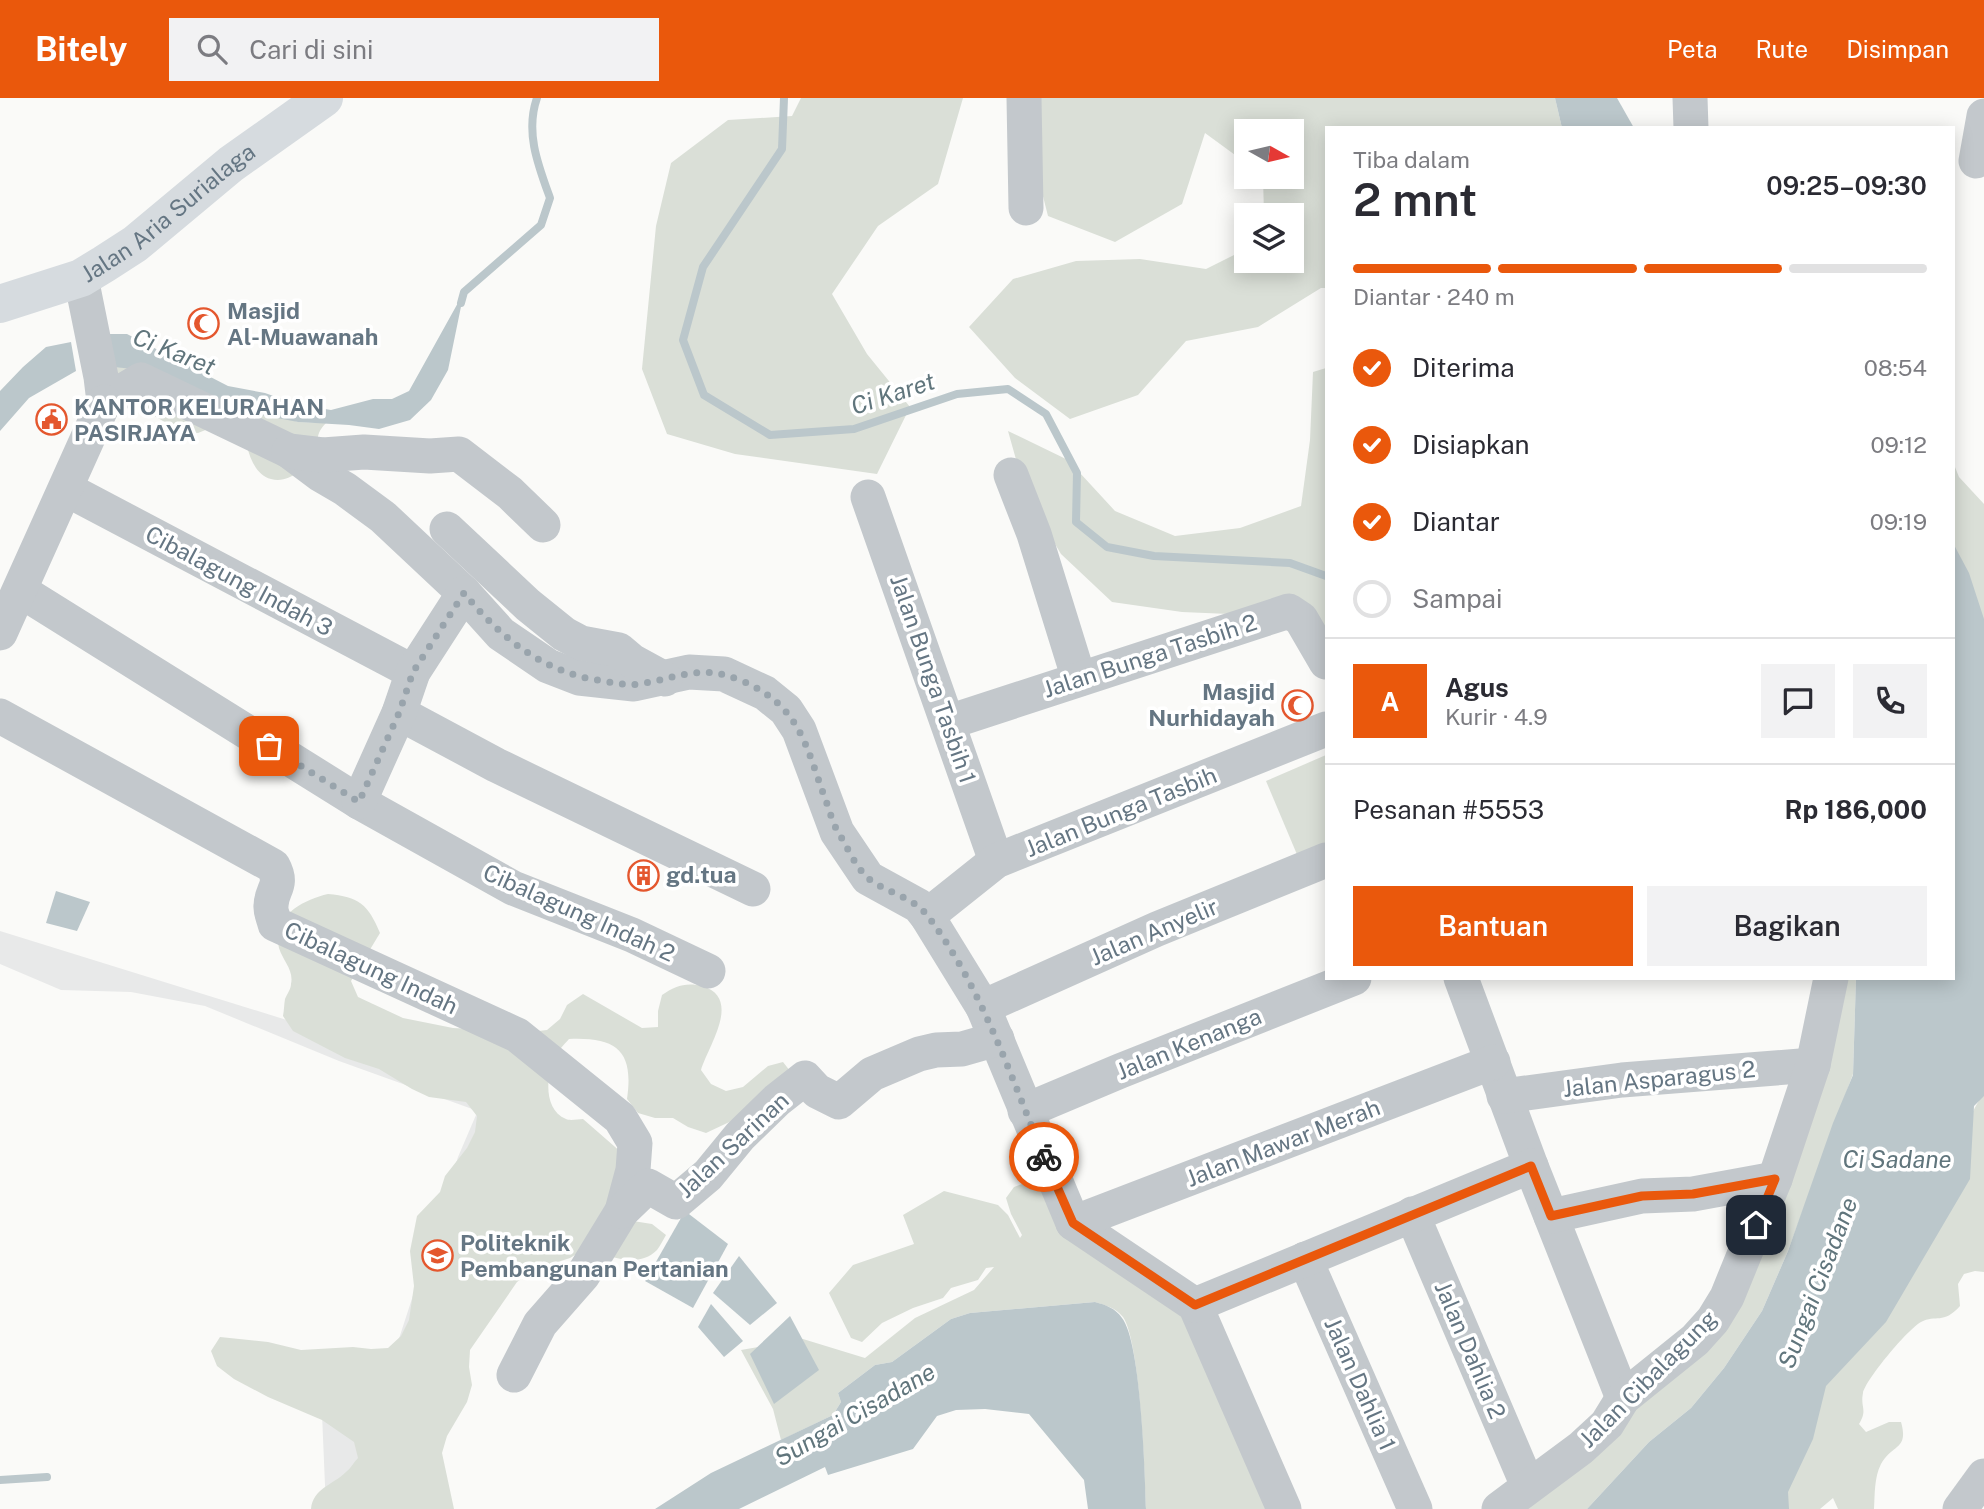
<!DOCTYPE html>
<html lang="id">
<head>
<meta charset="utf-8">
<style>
  :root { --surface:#fff; --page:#f2f2f3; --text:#2b2b33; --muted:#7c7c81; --line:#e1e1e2; --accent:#ea580c }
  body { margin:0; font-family:"Public Sans",sans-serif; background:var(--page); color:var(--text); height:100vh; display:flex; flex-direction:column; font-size:26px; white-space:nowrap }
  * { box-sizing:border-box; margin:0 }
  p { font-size:23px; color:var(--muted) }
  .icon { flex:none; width:38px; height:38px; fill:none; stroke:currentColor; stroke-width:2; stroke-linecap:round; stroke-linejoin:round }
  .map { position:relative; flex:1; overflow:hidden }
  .panel { position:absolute; left:1325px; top:28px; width:630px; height:854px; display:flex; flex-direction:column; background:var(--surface); border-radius:0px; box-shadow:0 4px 18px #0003 }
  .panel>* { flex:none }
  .needle { width:46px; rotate:98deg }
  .controls { position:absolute; left:1234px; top:21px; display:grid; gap:14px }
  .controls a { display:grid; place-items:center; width:70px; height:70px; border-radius:0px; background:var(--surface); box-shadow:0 4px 18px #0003; font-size:35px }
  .pin { position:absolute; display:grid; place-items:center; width:60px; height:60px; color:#fff; margin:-30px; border-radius:14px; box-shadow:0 4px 10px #0006 }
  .courier { position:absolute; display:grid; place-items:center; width:70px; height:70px; margin:-35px; border:5px solid #ea580c; border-radius:50%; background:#fff; color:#222; box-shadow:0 2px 9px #0007 }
  .head em { font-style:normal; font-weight:600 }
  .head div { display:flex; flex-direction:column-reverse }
  .head { display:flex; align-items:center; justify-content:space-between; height:119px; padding:0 28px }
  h1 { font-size:46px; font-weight:600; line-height:52px }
  .bar { display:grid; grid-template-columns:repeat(4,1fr); gap:10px 7px; align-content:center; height:84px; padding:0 28px }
  .bar i { height:9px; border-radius:5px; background:var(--line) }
  .bar .current { background:var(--accent) }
  .bar p { grid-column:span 4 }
  .line { display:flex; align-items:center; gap:18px; padding:0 28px; border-top:2px solid var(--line) }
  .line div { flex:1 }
  .round { display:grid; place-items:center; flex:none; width:74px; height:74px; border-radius:0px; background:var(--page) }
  ol { padding:0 28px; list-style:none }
  li { display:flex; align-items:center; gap:21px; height:77px }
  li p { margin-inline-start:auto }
  li .icon { padding:7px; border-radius:50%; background:var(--accent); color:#fff; stroke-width:4 }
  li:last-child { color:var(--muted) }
  li i { width:38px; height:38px; border:4px solid var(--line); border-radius:50% }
  .button { display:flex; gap:14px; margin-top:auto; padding:14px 28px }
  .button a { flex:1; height:80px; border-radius:0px; background:var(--accent); color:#fff; font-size:28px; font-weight:600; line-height:80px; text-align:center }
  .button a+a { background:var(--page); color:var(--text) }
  header { display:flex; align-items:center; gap:42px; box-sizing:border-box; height:98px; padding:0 35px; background:var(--accent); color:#fff }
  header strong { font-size:33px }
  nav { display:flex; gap:38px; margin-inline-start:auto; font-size:24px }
  .search { width:490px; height:63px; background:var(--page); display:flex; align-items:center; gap:18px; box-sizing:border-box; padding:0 24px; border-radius:0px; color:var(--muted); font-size:26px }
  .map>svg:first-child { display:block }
  .built { fill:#e8e9e9 }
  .green { fill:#dadfd7 }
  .water { fill:#bbc7cb }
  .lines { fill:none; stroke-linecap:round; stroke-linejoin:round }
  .stream { stroke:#bbc7cb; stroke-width:8 }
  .minor { stroke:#c3c8cc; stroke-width:35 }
  .major { stroke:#d6dbdf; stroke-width:38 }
  .done { stroke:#99a4ac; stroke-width:7; stroke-dasharray:0 12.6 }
  .route { stroke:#ea580c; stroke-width:9 }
  .labels { text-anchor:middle; stroke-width:7; stroke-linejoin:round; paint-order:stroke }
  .street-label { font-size:23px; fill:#657683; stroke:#fff }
  .poi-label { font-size:23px; font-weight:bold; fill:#657683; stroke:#fff; text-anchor:start }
  .water-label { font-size:24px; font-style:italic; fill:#60757c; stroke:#fff }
</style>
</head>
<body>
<header>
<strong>Bitely</strong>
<div class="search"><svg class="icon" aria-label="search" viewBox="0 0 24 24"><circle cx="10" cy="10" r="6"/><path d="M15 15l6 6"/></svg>Cari di sini</div>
<nav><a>Peta</a><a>Rute</a><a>Disimpan</a></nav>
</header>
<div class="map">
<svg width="1984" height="1411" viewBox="0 0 1984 1411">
  <rect width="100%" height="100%" fill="#fafaf8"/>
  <path class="built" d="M 0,833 L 509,991 L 367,1411 L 326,1411 L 322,1316 L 394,1256 L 458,1059 L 476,1017 L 475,1012 L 339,963 L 205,908 L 131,894 L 61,892 L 0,866 Z"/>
  <g class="green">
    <path d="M 801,0 L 963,0 L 938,86 L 878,128 L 832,196 L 867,256 L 910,309 L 877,376 L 735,356 L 667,336 L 642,271 L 656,128 L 671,65 L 728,22 L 792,18 Z"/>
    <path d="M 1033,0 L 1555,0 L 1562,30 L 1326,30 L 1326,190 L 1321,190 L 1258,229 L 1186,243 L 1138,297 L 1070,321 L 1015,280 L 969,229 L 1013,181 L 1076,163 L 1140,161 L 1206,171 L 1246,151 L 1246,163 L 1292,163 L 1292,117 L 1264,117 L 1263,79 L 1292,79 L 1292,33 L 1246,33 L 1246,65 L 1205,35 L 1182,106 L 1115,144 L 1048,118 L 1031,51 Z"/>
    <path d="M 114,268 L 151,273 L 298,324 L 326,325 C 314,337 320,343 314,355 C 306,370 289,386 271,381 C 257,378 250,361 247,348 L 208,331 L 198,335 L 190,334 L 163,323 L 133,306 Z"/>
    <path d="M 1326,270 L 1326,530 L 1321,526 L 1252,517 L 1182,514 L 1112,504 L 1061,456 L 1026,397 L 1008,333 L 1068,362 L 1115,413 L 1175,438 L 1240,430 L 1301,408 L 1310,342 L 1313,274 Z"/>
    <path d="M 1953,364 L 1959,379 L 1984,406 L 1984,537 L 1953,484 Z"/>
    <path d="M 1326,657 L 1326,755 L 1301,766 L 1266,683 Z"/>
    <path d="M 328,796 C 359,799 368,806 380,835 L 351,883 L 358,899 L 403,920 L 453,930 L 530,934 L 547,932 L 560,921 L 567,907 L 583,896 L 642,930 L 658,929 L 658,913 L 662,897 C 675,888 686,884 702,888 C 743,900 708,948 701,972 L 711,986 L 726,993 L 743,989 L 768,968 L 783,964 L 794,978 L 757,1011 L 706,1035 L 688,1029 L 673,1020 L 655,1020 L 638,1015 L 627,1001 C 634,953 617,939 569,941 C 564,947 558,952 555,959 C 546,977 543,1012 566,1021 C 570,1023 578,1021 583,1021 L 622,1055 L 620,1121 L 652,1126 L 666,1137 C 663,1142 660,1148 657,1152 C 638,1171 608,1159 588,1149 L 570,1160 L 533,1172 L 517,1184 L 470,1252 L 469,1269 L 472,1287 L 467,1304 L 447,1338 L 442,1355 L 454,1411 L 311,1411 C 313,1390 333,1387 346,1374 C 351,1370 354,1364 358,1360 L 354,1344 L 322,1322 L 268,1299 L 234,1281 L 217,1268 L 211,1253 L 220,1239 L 268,1244 L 301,1252 L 353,1249 L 371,1251 L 388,1250 L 401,1238 L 409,1222 L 414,1188 L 410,1153 L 417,1118 L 440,1094 L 445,1078 L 467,1050 L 475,1034 L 477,1018 L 466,1004 L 429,999 L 412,991 L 379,971 L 345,960 L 293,933 L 283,918 C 284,913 284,907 285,901 C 287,896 291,891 291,886 C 294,872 283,863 279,850 C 271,819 302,802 328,796 Z"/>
    <path d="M 1829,880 L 1856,880 L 1853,976 L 1788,1153 L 1762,1213 L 1724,1270 L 1691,1310 L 1649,1344 L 1587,1411 L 1496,1411 L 1727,1199 Z"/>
    <path d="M 1984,993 L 1984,1174 L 1975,1173 L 1964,1176 L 1958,1186 L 1960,1208 C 1943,1227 1936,1216 1921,1224 C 1908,1231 1866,1281 1863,1295 C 1860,1310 1868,1311 1859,1326 L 1866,1334 L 1889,1324 L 1901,1324 C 1909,1352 1892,1346 1881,1366 C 1874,1380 1875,1396 1874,1411 L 1838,1411 L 1833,1400 L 1820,1411 L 1780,1411 L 1786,1344 L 1971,1041 L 1971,1017 Z"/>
    <path d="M 1022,1058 L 1073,1125 L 1195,1207 L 1284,1411 L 1146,1411 C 1145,1376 1140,1243 1123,1219 C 1116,1210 1105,1207 1095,1204 L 970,1215 L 951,1221 L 892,1264 L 875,1267 L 838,1295 L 841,1304 L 833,1317 L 781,1342 L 773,1311 L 741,1252 L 803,1241 L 865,1260 L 915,1220 L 974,1192 L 994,1169 L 986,1170 L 978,1182 L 951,1190 L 943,1200 L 913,1210 L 882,1225 L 862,1244 L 851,1240 L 829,1195 L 853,1167 L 914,1146 L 903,1117 L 944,1093 L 998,1107 L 1008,1117 L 1020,1140 L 1022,1137 L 1011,1116 L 1006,1100 L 1014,1089 L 1022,1086 Z"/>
  </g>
  <g class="water">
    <path d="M 1555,0 L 1617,0 L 1634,30 L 1562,30 Z"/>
    <path d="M 464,194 L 448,272 L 431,302 L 410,322 L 379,331 L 349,327 L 298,324 L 231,311 L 151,273 L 105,268 L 109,236 L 127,236 L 228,288 L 265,295 L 296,306 L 331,312 L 373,301 L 392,301 L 409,293 Z"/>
    <path d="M 71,244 L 76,273 L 29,300 L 0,333 L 0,293 L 23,269 L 46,249 Z"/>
    <path d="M 1953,445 L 1969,475 L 1984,521 L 1984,998 L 1974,1008 L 1970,1081 L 1886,1224 L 1826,1288 L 1813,1341 L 1788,1394 L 1789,1411 L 1587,1411 L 1649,1344 L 1691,1310 L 1724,1270 L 1762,1213 L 1788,1153 L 1833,1025 L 1853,977 L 1856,880 L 1953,880 Z"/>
    <path d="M 56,793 L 90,804 L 77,833 L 46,825 Z"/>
    <path d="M 685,1113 L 728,1146 L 693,1210 L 645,1183 Z"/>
    <path d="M 739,1158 L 777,1205 L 750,1227 L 713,1195 Z"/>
    <path d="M 1095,1204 C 1106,1207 1115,1210 1122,1220 C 1141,1244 1145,1375 1146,1411 L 1088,1411 L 1084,1382 L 1029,1316 L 985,1311 L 956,1312 L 937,1318 L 913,1351 L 828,1377 L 825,1369 L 739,1411 L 655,1411 L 711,1375 L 833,1317 L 841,1304 L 838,1295 L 875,1267 L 892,1264 L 951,1221 L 970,1215 Z"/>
    <path d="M 711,1206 L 743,1243 L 724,1259 L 698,1229 Z"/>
    <path d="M 790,1218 L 819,1272 L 774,1306 L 750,1256 Z"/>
  </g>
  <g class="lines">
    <g class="stream">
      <path d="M 784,0 L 782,51 L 703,169 L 683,242 L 704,297 L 770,337 L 854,331 L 957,296 L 1008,291 L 1046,316 L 1077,375 L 1076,424 L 1107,449 L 1154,458 L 1290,465 L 1326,478"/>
      <path d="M 461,205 L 464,194 L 541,127 L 550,100 C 538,67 525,34 537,0"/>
      <path d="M 0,1382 L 47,1379"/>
    </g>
    <g class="minor">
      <path d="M 1024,0 L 1026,110"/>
      <path d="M 1690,0 L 1691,30"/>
      <path d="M 1976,63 L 1984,18"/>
      <path d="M 81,180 L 101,279 L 104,304 L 141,282 L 289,353 L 321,377 L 345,391 L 383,419 L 464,495 L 501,536 L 548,568 L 579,580 L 634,586 L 689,574 L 724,576 L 765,595 L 786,612 L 799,632 L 837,734 L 868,780 L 919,808 L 927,818 L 983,909 L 1073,1125 L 1195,1207 L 1284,1411"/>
      <path d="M 289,353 L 323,357 L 364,354 L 430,358 L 459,356 L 510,395 L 543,427"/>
      <path d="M 1011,377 L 1034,436 L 1079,581"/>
      <path d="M 66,391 L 413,574"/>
      <path d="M 868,399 L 996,763"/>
      <path d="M 447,431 L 528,507 L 564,536 L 581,545 L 619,552 L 632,563 L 665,581"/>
      <path d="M 21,493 L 359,704 L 513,790 L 632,837 L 708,873"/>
      <path d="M 0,535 L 104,304"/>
      <path d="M 399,615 L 496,667 L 753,791"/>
      <path d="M 0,618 L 273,768 C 284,788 271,791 271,808 C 270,813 274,821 275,826 L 517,937 L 620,1020 L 635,1045 L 633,1072 L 622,1113 L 583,1177 L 540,1226 L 514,1277"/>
      <path d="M 949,624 L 1289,513 L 1301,521 L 1326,564"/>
      <path d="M 359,704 L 399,615 L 413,574 L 464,495"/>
      <path d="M 927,818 L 996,763 L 1326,631"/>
      <path d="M 1461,880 L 1531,1068 L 1623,1300"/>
      <path d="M 983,909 L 1157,831 L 1326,762"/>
      <path d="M 1504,998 L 1622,982 L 1813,967"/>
      <path d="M 1025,1013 L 1120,973 L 1354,880"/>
      <path d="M 622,1113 L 648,1088 L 676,1104 L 708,1077 L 740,1038 L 777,1002 L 805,980 L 817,993 L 839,1004 L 872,976 L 919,956 L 936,952 L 962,951 L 997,941"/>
      <path d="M 1412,1116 L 1528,1388"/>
      <path d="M 1551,1118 L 1642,1098 L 1693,1096 L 1775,1081"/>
      <path d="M 1073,1125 L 1493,964"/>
      <path d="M 1305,1161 L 1415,1411"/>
      <path d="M 1195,1207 L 1531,1068"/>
      <path d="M 1499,1411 L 1581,1350 L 1607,1326 L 1623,1300 L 1695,1242 L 1713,1222 L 1727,1199 L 1775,1081 L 1813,967 L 1831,880"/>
      <path d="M 1960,1411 L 1984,1378"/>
    </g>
    <path class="major" id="s1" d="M 0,206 L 81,180 L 104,166 L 135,146 L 231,66 L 324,0"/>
  </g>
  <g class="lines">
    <path class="done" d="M 269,648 L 359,704 L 399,615 L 413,574 L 464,495 C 499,538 541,573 597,582 C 611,584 625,588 639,586 C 678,580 702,565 742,583 C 801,608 806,649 826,703 C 830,714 833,727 840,737 C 848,751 857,771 869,781 C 887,795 913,799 927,817 C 982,889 1010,977 1044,1059"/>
    <path class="route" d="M 1044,1059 L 1073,1125 L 1195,1207 L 1531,1068 L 1551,1118 L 1642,1098 L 1693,1096 L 1775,1081 L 1756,1127"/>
  </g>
  <defs>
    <symbol id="mosque-ring" viewBox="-11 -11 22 22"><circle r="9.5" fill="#fff" stroke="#e4572e" stroke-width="1.5"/><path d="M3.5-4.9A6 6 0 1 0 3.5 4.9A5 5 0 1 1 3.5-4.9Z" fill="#e4572e"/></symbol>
    <symbol id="civic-ring" viewBox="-11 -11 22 22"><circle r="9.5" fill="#fff" stroke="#e4572e" stroke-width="1.5"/><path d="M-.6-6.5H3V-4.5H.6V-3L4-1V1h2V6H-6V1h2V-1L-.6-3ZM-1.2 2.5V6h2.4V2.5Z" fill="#e4572e"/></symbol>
    <symbol id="building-ring" viewBox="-11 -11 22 22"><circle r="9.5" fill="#fff" stroke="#e4572e" stroke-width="1.5"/><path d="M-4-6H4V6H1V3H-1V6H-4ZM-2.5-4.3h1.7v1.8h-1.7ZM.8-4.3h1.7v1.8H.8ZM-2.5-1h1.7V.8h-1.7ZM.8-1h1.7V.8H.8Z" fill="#e4572e"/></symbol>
    <symbol id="university-ring" viewBox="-11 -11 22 22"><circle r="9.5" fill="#fff" stroke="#e4572e" stroke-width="1.5"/><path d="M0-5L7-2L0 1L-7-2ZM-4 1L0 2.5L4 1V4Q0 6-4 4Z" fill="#e4572e"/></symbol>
  </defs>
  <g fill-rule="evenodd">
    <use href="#mosque-ring" x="186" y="208" width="35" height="35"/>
    <use href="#civic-ring" x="34" y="304" width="35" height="35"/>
    <use href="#mosque-ring" x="1280" y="590" width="35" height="35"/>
    <use href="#building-ring" x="626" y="760" width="35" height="35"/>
    <use href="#university-ring" x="420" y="1140" width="35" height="35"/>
  </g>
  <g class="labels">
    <g class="street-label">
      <text dy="8" stroke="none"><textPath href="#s1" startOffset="194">Jalan Aria Surialaga</textPath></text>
      <text transform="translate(239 483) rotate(28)" y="8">Cibalagung Indah 3</text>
      <text transform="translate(1150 558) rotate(-18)" y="8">Jalan Bunga Tasbih 2</text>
      <text transform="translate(933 581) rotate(71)" y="8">Jalan Bunga Tasbih 1</text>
      <text transform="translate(1121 714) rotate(-22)" y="8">Jalan Bunga Tasbih</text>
      <text transform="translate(579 815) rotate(24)" y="8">Cibalagung Indah 2</text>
      <text transform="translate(1154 834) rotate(-23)" y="8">Jalan Anyelir</text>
      <text transform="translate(371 870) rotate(25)" y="8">Cibalagung Indah</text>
      <text transform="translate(1189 946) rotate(-22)" y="8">Jalan Kenanga</text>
      <text transform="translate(1659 981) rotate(-6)" y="8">Jalan Asparagus 2</text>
      <text transform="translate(1283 1045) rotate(-21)" y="8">Jalan Mawar Merah</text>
      <text transform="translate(733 1047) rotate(-43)" y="8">Jalan Sarinan</text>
      <text transform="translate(1470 1252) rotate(67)" y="8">Jalan Dahlia 2</text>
      <text transform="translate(1648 1281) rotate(-45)" y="8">Jalan Cibalagung</text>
      <text transform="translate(1360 1286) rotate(66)" y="8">Jalan Dahlia 1</text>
    </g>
    <g class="poi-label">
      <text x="227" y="221">Masjid<tspan x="227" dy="26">Al-Muawanah</tspan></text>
      <text x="74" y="317">KANTOR KELURAHAN<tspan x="74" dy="26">PASIRJAYA</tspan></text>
      <text x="1275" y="602" text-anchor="end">Masjid<tspan x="1275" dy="26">Nurhidayah</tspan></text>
      <text x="666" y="785">gd.tua</text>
      <text x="460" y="1153">Politeknik<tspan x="460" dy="26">Pembangunan Pertanian</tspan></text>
    </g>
    <g class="water-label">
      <text transform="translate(174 254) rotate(22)" y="8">Ci Karet</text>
      <text transform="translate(893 296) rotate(-18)" y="8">Ci Karet</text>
      <text x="1897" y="1070">Ci Sadane</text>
      <text transform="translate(1818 1185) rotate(-69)" y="8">Sungai Cisadane</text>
      <text transform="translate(855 1317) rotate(-30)" y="8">Sungai Cisadane</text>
    </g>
  </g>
</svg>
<div class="controls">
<a><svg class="needle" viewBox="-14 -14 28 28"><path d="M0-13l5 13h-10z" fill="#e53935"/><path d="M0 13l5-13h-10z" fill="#7c7c81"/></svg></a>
<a><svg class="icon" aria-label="layers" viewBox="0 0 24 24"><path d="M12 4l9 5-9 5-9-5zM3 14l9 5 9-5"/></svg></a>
</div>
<div class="pin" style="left:269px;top:648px;background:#ea580c"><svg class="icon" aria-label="bag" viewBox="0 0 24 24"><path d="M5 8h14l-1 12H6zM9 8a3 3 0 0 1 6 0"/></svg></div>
<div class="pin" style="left:1756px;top:1127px;background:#1f2937"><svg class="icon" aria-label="home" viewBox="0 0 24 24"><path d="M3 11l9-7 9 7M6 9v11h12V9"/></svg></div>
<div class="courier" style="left:1044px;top:1059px"><svg class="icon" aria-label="bike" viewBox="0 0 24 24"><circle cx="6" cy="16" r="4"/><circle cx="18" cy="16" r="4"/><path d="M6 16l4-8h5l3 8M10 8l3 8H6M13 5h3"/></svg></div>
<section class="panel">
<div class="head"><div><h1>2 mnt</h1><p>Tiba dalam</p></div><em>09:25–09:30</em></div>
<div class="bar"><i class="current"></i><i class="current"></i><i class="current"></i><i></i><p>Diantar · 240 m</p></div>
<ol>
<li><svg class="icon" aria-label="check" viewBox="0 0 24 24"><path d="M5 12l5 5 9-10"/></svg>Diterima<p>08:54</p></li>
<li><svg class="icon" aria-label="check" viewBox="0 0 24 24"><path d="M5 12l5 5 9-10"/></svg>Disiapkan<p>09:12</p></li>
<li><svg class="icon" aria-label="check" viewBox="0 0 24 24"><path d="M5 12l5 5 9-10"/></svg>Diantar<p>09:19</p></li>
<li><i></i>Sampai</li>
</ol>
<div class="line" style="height:126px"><b class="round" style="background:var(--accent);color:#fff">A</b><div><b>Agus</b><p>Kurir · 4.9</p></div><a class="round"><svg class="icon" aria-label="chat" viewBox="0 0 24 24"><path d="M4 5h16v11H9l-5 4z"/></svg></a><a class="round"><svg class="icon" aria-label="phone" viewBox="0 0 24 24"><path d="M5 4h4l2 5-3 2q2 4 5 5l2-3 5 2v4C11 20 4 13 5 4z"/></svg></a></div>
<div class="line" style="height:91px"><div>Pesanan #5553</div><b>Rp 186,000</b></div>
<div class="button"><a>Bantuan</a><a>Bagikan</a></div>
</section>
</div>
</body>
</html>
